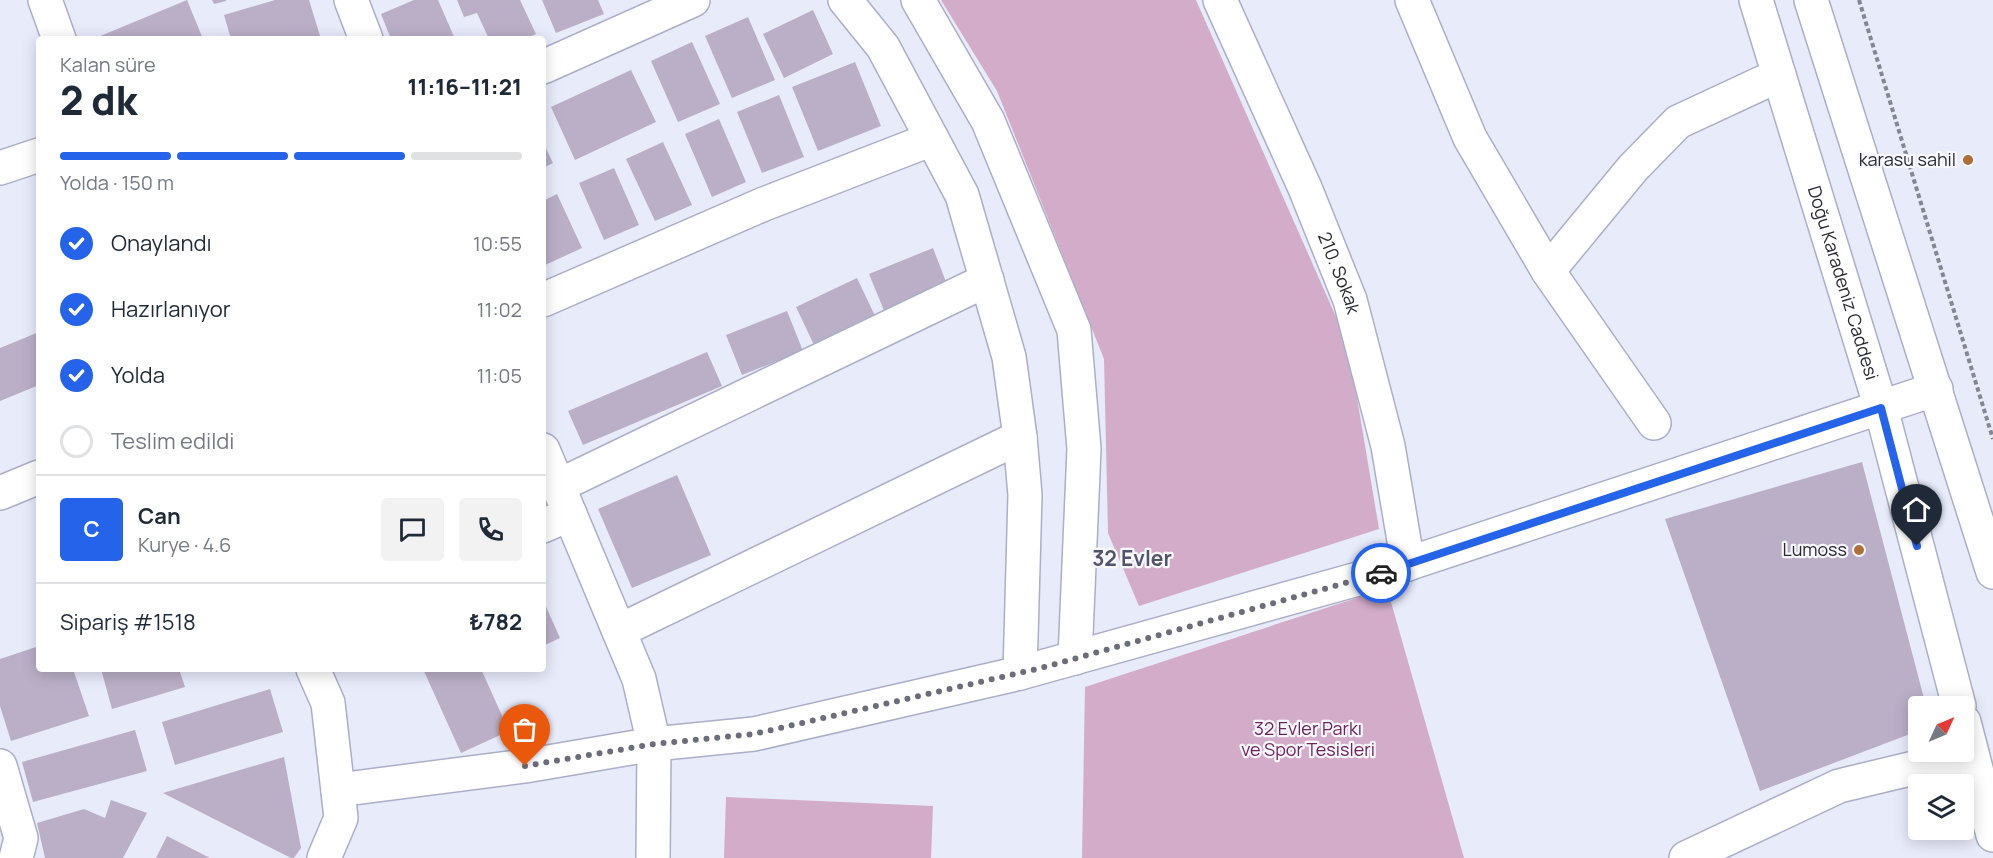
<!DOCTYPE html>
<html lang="tr">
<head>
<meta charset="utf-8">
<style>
  :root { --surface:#fff; --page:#f2f2f3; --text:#1f2937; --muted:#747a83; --line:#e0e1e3; --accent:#2563eb }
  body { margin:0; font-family:Manrope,sans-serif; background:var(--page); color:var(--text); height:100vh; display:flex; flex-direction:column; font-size:22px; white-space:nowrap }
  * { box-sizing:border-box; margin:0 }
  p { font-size:20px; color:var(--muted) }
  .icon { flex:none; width:33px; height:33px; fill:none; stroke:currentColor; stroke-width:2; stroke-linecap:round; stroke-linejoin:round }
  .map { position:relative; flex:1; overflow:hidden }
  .drawer { position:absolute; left:36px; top:36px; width:510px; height:636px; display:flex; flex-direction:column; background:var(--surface); border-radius:6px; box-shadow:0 3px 15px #0003 }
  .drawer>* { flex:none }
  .needle { width:39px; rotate:46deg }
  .tools { position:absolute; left:1908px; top:696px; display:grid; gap:12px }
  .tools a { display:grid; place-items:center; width:66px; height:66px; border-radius:6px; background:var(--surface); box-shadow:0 3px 15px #0003; font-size:30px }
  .pin { position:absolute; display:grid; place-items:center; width:51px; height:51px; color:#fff; margin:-62px -26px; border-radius:50% 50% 50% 0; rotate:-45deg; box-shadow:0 0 6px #0007 }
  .pin .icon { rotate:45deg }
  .courier { position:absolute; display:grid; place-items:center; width:60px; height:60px; margin:-30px; border:4px solid #2563eb; border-radius:50%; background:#fff; color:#222; box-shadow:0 2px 8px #0007 }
  .summary em { font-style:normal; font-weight:800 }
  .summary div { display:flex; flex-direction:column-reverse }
  .summary { display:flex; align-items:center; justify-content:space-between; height:102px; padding:0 24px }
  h1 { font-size:39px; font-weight:800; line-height:45px }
  .bar { display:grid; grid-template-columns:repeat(4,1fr); gap:9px 6px; align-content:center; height:72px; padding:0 24px }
  .bar i { height:8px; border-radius:4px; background:var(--line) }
  .bar .on { background:var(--accent) }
  .bar p { grid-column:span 4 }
  .line { display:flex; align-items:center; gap:15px; padding:0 24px; border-top:2px solid var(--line) }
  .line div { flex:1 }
  .round { display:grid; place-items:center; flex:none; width:63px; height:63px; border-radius:6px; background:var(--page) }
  ol { padding:0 24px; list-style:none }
  li { display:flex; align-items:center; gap:18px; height:66px }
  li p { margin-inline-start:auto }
  li .icon { padding:6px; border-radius:50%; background:var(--accent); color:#fff; stroke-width:4 }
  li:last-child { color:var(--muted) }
  li i { width:33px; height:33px; border:3px solid var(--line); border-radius:50% }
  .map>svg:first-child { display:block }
  .green { fill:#d3acca }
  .building { fill:#baafc7 }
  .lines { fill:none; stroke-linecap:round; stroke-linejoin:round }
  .minor-casing { stroke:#abaec7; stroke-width:36 }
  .secondary-casing { stroke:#abaec7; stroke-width:36 }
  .primary-casing { stroke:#abaec7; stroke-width:36 }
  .path { stroke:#848692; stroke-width:4; stroke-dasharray:4.5 3; stroke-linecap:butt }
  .minor { stroke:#fff; stroke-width:33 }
  .secondary { stroke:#fff; stroke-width:33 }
  .primary { stroke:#fff; stroke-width:33 }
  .done { stroke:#6b6d79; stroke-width:6; stroke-dasharray:0 10.8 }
  .route { stroke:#2563eb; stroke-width:8 }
  .poi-dot { fill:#af6e38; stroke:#f8f8fe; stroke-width:2 }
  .labels { text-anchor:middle; stroke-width:4.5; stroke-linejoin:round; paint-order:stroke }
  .poi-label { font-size:18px; fill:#282933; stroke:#f8f8fe; text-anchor:end }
  .street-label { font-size:18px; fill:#282933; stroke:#f8f8fe }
  .park-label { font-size:18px; fill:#6c2360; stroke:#f8f8fe }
  .quarter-label { font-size:21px; font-weight:bold; fill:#51546a; stroke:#f8f8fe }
</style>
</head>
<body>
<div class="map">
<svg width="1993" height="858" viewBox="0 0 1993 858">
  <rect width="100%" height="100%" fill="#e8ebfa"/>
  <g class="green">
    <path d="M 941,0 L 1196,0 L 1348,344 L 1379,529 L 1139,606 L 1108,533 L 1104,359 L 997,91 Z"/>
    <path d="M 1387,588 L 1464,858 L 1082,858 L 1085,687 Z"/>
    <path d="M 726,797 L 933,806 L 931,858 L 724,858 Z"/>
  </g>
  <g class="building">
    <path d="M 187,0 L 203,39 L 99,39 L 98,37 Z"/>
    <path d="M 212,0 L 226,0 L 226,1 L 214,4 Z"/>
    <path d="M 275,0 L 309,0 L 321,39 L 231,39 L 224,15 Z"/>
    <path d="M 414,0 L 438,0 L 455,39 L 391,39 L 381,14 Z"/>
    <path d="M 457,0 L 520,0 L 536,34 L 525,39 L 489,39 L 477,13 L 464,17 Z"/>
    <path d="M 542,0 L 598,0 L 604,14 L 556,33 Z"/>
    <path d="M 813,10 L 833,54 L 784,78 L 763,34 Z"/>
    <path d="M 748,17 L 775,80 L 732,98 L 705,36 Z"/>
    <path d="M 692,42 L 720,104 L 678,122 L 651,61 Z"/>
    <path d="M 855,62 L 881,126 L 818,151 L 792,87 Z"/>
    <path d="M 631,70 L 656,122 L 575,160 L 551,107 Z"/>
    <path d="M 779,95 L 804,157 L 762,173 L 737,112 Z"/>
    <path d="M 719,119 L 746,182 L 712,197 L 685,134 Z"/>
    <path d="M 543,142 L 553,163 L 543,168 Z"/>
    <path d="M 663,142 L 692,205 L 655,221 L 626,159 Z"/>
    <path d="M 614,168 L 639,225 L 604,240 L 579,183 Z"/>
    <path d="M 557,194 L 582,248 L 543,266 L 543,201 Z"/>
    <path d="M 933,248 L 948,287 L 885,313 L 869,274 Z"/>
    <path d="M 857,278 L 876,318 L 815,347 L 796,307 Z"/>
    <path d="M 787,311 L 803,351 L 742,375 L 726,335 Z"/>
    <path d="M 39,332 L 39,385 L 0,401 L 0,348 Z"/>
    <path d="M 707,352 L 722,386 L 583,445 L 568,411 Z"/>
    <path d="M 1862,462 L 1926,706 L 1918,706 L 1918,731 L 1760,791 L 1665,519 Z"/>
    <path d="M 677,475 L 711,555 L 632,588 L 598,509 Z"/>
    <path d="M 543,600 L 560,638 L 543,646 Z"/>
    <path d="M 39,646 L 39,669 L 73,669 L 89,716 L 11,741 L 0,706 L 0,659 Z"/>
    <path d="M 101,669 L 179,669 L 185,687 L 112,709 Z"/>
    <path d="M 423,669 L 481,669 L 509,731 L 461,753 Z"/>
    <path d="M 270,689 L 283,732 L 175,765 L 162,722 Z"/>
    <path d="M 135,730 L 147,771 L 33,802 L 22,762 Z"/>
    <path d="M 284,757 L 301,848 L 294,858 L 291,858 L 163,793 Z"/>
    <path d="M 111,800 L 147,813 L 123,858 L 45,858 L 37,823 L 84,809 L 105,818 Z"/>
    <path d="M 167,836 L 210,858 L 156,858 Z"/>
  </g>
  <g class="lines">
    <defs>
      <g id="minor">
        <path d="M 45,0 L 59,39"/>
        <path d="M 351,0 L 366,39"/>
        <path id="s1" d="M 1220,0 L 1305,188 L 1350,300 L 1388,446 L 1408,564"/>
        <path d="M 1412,0 L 1470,138 L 1548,271 L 1633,168 L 1678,122 L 1779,75"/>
        <path d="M 543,67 L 693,0"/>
        <path d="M 0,168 L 39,155"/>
        <path d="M 1548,271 L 1654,423"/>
        <path d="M 543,300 L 764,204 L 932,139"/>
        <path d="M 543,450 L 639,679 L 654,744 L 653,858"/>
        <path d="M 558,486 L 987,280"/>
        <path d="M 0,493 L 39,477"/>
        <path d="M 543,526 L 570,514"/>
        <path d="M 619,631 L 1020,437"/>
        <path d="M 313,669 L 328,703 L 341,818 L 324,858"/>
        <path d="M 0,766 L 21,838 L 16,858"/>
        <path d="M 338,790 L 525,766 L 654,744 L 754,734 L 1020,673"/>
        <path d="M 1686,858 L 1839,786 L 1972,754"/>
      </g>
      <g id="secondary">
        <path d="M 845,0 L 883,47 L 962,195 L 1009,357 L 1020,437 L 1025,495 L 1020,673 L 1383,572 L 1936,389"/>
        <path d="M 918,0 L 988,121 L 1074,330 L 1084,449 L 1075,658"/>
      </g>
      <g id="primary">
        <path id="s2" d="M 1756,0 L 1881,408 L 1959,706"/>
        <path d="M 1811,0 L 1993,572"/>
        <path d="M 1964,722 L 1993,835"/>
      </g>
    </defs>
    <use href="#minor" class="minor-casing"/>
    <use href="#secondary" class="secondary-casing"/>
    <use href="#primary" class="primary-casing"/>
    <path class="path" d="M 1859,0 L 1993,439"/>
    <use href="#minor" class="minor"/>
    <use href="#secondary" class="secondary"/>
    <use href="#primary" class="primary"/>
  </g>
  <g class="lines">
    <path class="done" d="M 525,766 L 654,744 L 754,734 L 1041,668 L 1381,573"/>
    <path class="route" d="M 1381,573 L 1881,408 L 1917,546"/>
  </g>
  <g class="poi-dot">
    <circle cx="1968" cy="160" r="6"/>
    <circle cx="1859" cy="550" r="6"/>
  </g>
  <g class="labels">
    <g class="poi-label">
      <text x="1956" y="166">karasu sahil</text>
      <text x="1847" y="556">Lumoss</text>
    </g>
    <g class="street-label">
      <text dy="6" stroke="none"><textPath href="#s1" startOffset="298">210. Sokak</textPath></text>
      <text dy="6" stroke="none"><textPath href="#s2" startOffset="296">Doğu Karadeniz Caddesi</textPath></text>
    </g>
    <g class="park-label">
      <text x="1308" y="735">32 Evler Parkı<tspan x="1308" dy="21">ve Spor Tesisleri</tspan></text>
    </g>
    <g class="quarter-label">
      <text x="1132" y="566">32 Evler</text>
    </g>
  </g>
</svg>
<div class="tools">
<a><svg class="needle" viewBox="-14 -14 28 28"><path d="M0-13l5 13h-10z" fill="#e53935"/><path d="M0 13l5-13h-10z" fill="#747a83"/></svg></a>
<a><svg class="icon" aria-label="layers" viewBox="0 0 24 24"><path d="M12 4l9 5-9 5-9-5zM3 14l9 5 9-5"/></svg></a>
</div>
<div class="pin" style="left:525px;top:766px;background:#ea580c"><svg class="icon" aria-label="bag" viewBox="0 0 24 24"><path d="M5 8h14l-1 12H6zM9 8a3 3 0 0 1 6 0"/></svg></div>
<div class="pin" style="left:1917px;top:546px;background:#1f2937"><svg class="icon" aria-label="home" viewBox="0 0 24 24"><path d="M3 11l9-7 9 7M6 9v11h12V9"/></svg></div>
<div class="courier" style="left:1381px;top:573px"><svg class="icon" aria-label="car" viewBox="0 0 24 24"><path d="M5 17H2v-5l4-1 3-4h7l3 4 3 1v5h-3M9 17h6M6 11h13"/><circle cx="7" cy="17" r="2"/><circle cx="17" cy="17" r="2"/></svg></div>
<section class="drawer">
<div class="summary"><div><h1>2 dk</h1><p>Kalan süre</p></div><em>11:16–11:21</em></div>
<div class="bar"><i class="on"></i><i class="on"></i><i class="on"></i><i></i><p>Yolda · 150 m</p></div>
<ol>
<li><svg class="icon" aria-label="check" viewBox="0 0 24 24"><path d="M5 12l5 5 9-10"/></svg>Onaylandı<p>10:55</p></li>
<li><svg class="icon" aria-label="check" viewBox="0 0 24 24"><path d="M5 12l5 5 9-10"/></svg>Hazırlanıyor<p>11:02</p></li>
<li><svg class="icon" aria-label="check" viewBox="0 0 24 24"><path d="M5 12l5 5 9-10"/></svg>Yolda<p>11:05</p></li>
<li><i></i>Teslim edildi</li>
</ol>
<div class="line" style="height:108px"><b class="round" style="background:var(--accent);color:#fff">C</b><div><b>Can</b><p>Kurye · 4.6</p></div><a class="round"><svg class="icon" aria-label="chat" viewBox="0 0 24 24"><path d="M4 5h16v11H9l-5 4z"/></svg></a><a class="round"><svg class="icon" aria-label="phone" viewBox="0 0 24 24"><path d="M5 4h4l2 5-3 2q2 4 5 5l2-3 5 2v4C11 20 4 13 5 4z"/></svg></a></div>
<div class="line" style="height:78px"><div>Sipariş #1518</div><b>₺782</b></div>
</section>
</div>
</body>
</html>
